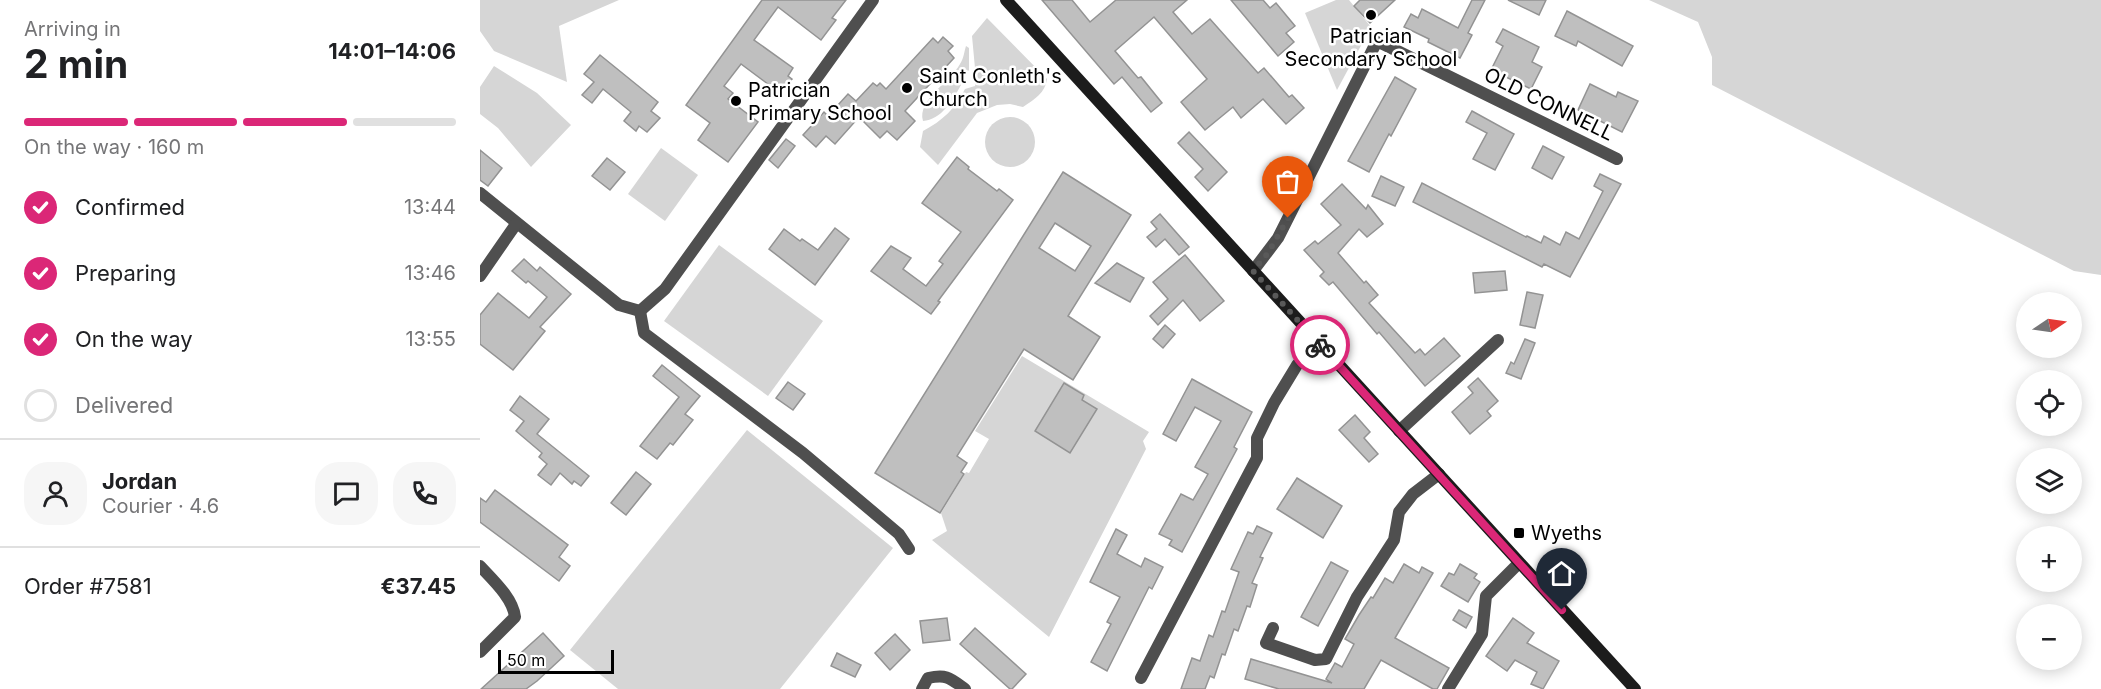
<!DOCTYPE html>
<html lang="en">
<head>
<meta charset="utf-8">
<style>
  :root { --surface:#fff; --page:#f6f6f6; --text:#202124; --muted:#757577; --line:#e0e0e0; --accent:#db2777 }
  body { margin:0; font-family:Inter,sans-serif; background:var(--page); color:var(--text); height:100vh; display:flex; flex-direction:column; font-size:22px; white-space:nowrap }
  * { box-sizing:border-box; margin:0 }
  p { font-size:20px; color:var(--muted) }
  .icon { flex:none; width:33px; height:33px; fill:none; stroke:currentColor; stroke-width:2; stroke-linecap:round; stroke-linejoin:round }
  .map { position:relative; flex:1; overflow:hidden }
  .side { display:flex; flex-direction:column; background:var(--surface); width:480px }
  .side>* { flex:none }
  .needle { width:39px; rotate:77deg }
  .tools { position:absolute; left:1536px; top:292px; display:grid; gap:12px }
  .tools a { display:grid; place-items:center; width:66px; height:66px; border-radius:50%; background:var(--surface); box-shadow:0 3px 15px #0003; font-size:30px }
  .scale { position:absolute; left:18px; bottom:15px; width:116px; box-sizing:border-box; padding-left:6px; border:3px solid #000; border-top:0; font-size:16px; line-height:21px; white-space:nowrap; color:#000; -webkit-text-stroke:4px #fff; paint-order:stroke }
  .pin { position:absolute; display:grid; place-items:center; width:51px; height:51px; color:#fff; margin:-62px -26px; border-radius:50% 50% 50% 0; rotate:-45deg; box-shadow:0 0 6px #0007 }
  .pin .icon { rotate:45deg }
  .courier { position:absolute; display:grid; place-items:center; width:60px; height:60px; margin:-30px; border:4px solid #db2777; border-radius:50%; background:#fff; color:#222; box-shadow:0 2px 8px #0007 }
  .summary em { font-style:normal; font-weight:700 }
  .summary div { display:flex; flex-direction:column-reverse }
  .summary { display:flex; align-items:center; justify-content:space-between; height:102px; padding:0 24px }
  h1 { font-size:39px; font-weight:700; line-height:45px }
  .bar { display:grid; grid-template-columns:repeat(4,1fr); gap:9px 6px; align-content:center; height:72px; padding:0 24px }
  .bar i { height:8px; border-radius:4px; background:var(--line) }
  .bar .active { background:var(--accent) }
  .bar p { grid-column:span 4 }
  .line { display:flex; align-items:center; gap:15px; padding:0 24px; border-top:2px solid var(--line) }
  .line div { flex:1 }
  .round { display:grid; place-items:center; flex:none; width:63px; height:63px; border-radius:24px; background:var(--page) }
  ol { padding:0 24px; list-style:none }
  li { display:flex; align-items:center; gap:18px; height:66px }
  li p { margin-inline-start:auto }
  li .icon { padding:6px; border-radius:50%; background:var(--accent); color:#fff; stroke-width:4 }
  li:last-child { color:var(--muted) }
  li i { width:33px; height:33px; border:3px solid var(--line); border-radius:50% }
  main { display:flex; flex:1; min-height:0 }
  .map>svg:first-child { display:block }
  .green { fill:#d6d6d6 }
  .building { fill:#bfbfbf; stroke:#939393; stroke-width:1.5; fill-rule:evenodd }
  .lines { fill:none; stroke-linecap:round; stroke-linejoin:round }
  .minor { stroke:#4f4f4f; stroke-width:12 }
  .secondary { stroke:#1c1c1c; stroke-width:12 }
  .done { stroke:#595959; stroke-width:6; stroke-dasharray:0 10.8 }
  .route { stroke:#db2777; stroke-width:8 }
  .poi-dot { fill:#000; stroke:#fff; stroke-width:2 }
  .labels { text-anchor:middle; stroke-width:5; stroke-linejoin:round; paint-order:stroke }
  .poi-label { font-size:20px; fill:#000; stroke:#fff; text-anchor:start }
  .street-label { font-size:20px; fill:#000; stroke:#fff }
</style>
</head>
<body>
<main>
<section class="side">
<div class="summary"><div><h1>2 min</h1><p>Arriving in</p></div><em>14:01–14:06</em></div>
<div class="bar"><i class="active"></i><i class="active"></i><i class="active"></i><i></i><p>On the way · 160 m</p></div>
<ol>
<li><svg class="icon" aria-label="check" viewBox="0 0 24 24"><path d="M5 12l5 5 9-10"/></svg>Confirmed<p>13:44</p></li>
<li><svg class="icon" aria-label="check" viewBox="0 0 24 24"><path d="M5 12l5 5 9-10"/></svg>Preparing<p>13:46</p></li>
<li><svg class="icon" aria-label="check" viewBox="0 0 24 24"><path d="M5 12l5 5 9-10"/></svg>On the way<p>13:55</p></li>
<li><i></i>Delivered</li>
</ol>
<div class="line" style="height:108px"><a class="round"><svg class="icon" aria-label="person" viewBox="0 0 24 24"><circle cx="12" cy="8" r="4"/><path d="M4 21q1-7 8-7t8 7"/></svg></a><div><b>Jordan</b><p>Courier · 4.6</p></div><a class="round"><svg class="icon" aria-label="chat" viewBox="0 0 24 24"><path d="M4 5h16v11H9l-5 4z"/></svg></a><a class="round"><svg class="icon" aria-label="phone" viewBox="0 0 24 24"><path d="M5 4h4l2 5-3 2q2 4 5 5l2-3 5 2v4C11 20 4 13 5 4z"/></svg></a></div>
<div class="line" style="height:78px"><div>Order #7581</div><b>€37.45</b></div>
</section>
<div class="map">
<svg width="1621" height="689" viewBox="0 0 1621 689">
  <rect width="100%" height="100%" fill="#fff"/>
  <g class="green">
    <path d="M 0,0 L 139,0 L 79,26 L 87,82 L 14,51 L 0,31 Z"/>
    <path d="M 856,0 L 869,0 L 891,27 L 857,90 L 825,13 Z"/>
    <path d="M 1169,0 L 1621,0 L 1621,275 L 1594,271 L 1232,85 L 1232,57 L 1218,22 Z"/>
    <path d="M 507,18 L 567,79 C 565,93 555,99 543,107 L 530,104 L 517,105 L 497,113 L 458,165 L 440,147 L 443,131 C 462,121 476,108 485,89 L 495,86 L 496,79 L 492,36 Z"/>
    <path d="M 486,46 L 489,48 L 489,70 L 479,80 L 481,85 C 473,100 461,120 443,121 C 437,100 470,82 480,64 C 484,58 484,52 486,46 Z"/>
    <path d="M 14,66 L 57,93 L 91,125 L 51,167 L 18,128 L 0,114 L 0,87 Z"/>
    <circle cx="530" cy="142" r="25"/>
    <path d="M 181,148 L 218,175 L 185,221 L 148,194 Z"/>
    <path d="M 239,245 L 343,321 L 288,396 L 184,321 Z"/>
    <path d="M 542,356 L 669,432 L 663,441 L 666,449 L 569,637 L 452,540 L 467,531 L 461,513 L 486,472 L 489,473 L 509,439 L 495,431 Z"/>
    <path d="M 267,430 L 413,548 L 300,689 L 138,689 L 90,650 Z"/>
  </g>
  <g class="building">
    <path d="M 282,0 L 366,0 L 352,18 L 356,20 L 341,40 L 298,7 L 274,40 L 313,68 L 308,76 L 312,79 L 300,93 L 261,64 L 244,86 L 253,93 L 248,99 L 278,122 L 248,162 L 218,140 L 230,123 L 206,105 Z"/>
    <path d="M 562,0 L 592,0 L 610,22 L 636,0 L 707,0 L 693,12 L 712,34 L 730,19 L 778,73 L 784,68 L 809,97 L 812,95 L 824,108 L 806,124 L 783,99 L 761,118 L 753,107 L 725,130 L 701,102 L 727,79 L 674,17 L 635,51 L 658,78 L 661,77 L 682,103 L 671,112 L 642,77 L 634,84 Z"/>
    <path d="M 751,0 L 783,0 L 790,8 L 796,3 L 815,26 L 806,33 L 814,42 L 798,56 Z"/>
    <path d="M 880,0 L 915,0 L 890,23 L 874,6 Z"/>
    <path d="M 992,0 L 1005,0 L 988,33 L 992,35 L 980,58 L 948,42 L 949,39 L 924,27 L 931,14 L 938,18 L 942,9 L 978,28 Z"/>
    <path d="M 1028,0 L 1066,0 L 1059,15 Z"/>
    <path d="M 1087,11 L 1153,46 L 1142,66 L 1098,41 L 1096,46 L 1075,36 Z"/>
    <path d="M 1023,29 L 1059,47 L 1052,62 L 1062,67 L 1051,89 L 1011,70 L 1023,46 L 1016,42 Z"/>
    <path d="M 463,37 L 473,46 L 468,51 L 474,58 L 425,111 L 435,121 L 417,140 L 407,131 L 400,138 L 379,117 L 355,144 L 346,136 L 336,147 L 323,135 L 344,112 L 348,116 L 368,94 L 376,101 L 393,83 L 397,86 L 400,83 L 406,89 L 453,38 L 458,43 Z"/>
    <path d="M 120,55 L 178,102 L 171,111 L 180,118 L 167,132 L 159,126 L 156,131 L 144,121 L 151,112 L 123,89 L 112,103 L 102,95 L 114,82 L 104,74 Z"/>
    <path d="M 915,77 L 936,89 L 911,136 L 909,134 L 889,172 L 868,161 Z"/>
    <path d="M 1110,84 L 1136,97 L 1138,92 L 1158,101 L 1142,132 L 1098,110 Z"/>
    <path d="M 992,111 L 1034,134 L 1015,170 L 993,159 L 1007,133 L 986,122 Z"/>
    <path d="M 709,132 L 747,172 L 728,191 L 715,177 L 723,169 L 698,143 Z"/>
    <path d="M 306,139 L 315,146 L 298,168 L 289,160 Z"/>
    <path d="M 1063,146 L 1084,157 L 1072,179 L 1052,168 Z"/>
    <path d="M 0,150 L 22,168 L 8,186 L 0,180 Z"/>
    <path d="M 477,157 L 489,167 L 488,169 L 517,191 L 519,189 L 533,200 L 458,301 L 460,302 L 451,314 L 391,271 L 411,246 L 431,258 L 423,269 L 446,286 L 463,264 L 459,261 L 481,232 L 442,203 Z"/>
    <path d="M 127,158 L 145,172 L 130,190 L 112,176 Z"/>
    <path d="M 583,172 L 651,215 L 588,316 L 620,337 L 593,380 L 544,349 L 477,456 L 487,463 L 481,472 L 484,474 L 460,513 L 395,473 ZM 575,223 L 611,246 L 595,271 L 559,248 Z"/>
    <path d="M 1120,174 L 1141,184 L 1090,277 L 1064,264 L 1062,267 L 933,202 L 942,183 L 1046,237 L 1047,236 L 1061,243 L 1064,236 L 1080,245 L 1086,232 L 1099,239 L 1123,191 L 1114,186 Z"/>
    <path d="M 901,176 L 924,187 L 915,206 L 892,196 Z"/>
    <path d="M 862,184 L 886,209 L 888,205 L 903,224 L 887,237 L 879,229 L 858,253 L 884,283 L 886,281 L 898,295 L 889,303 L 935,353 L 940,349 L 945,355 L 964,338 L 980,356 L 945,386 L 899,332 L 897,334 L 853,282 L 849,285 L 840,276 L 844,272 L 824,250 L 835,241 L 838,244 L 861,225 L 841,204 Z"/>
    <path d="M 680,214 L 709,247 L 699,255 L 685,239 L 676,247 L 667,237 L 677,229 L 671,222 Z"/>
    <path d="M 355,228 L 369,239 L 335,285 L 289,249 L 304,229 L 320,241 L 322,239 L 338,250 Z"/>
    <path d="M 705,255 L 744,301 L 720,321 L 703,300 L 678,325 L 670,316 L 688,299 L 673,282 Z"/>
    <path d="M 44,259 L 57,271 L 60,267 L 91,294 L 60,327 L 65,331 L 33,370 L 0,344 L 0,315 L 18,293 L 49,318 L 67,297 L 48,281 L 46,283 L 32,271 Z"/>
    <path d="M 637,263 L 664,278 L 650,302 L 615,283 Z"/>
    <path d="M 1025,271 L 1027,290 L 995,293 L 993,273 Z"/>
    <path d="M 1047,292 L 1063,295 L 1055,328 L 1040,325 Z"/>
    <path d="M 685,325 L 695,334 L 683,348 L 673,339 Z"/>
    <path d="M 1045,339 L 1055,343 L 1041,379 L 1026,373 L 1031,362 L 1034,364 Z"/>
    <path d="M 182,365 L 220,396 L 205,414 L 213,420 L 193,445 L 190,443 L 177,459 L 160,446 L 199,397 L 173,376 Z"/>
    <path d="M 998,378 L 1018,401 L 1007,411 L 1011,416 L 990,434 L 972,412 L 993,393 L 988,387 Z"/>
    <path d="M 712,379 L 772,412 L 754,447 L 757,449 L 702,552 L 689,545 L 692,540 L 679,534 L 701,494 L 713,500 L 728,474 L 715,467 L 741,421 L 715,407 L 696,441 L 683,434 Z"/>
    <path d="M 308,382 L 325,394 L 313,410 L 296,398 Z"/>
    <path d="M 584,383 L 604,395 L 602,400 L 617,409 L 590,453 L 555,431 Z"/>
    <path d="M 40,396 L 69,419 L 57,434 L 109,476 L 101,486 L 94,481 L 92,484 L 80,473 L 71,485 L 58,475 L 67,464 L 59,457 L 62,453 L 36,431 L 44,421 L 30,410 Z"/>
    <path d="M 875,415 L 890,432 L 884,438 L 898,454 L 889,462 L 859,430 Z"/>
    <path d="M 156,472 L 171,484 L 146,515 L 131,503 Z"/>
    <path d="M 817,478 L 862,506 L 843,538 L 797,509 Z"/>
    <path d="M 15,490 L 88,545 L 79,557 L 90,566 L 79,581 L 0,522 L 0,498 L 6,502 Z"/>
    <path d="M 777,526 L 792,533 L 780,557 L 783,558 L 772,583 L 777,585 L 770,607 L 767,606 L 758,631 L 754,629 L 745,655 L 742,654 L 734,678 L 730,676 L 725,689 L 701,689 L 712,658 L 720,661 L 729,635 L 733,637 L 742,611 L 745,612 L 759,572 L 751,569 L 768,532 L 773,534 Z"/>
    <path d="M 636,529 L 647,535 L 637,554 L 661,567 L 665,558 L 683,567 L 672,589 L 669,587 L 627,671 L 611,662 L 631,624 L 627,622 L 640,597 L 610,582 Z"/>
    <path d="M 851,562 L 868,571 L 838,626 L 821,617 Z"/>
    <path d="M 924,564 L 939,573 L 942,567 L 953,573 L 915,638 L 969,668 L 957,689 L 953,689 L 901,660 L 884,689 L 799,689 L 765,679 L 771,659 L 852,683 L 846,679 L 855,663 L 862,667 L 874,644 L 865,639 L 879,615 L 891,597 L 893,598 L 905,578 L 913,583 Z"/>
    <path d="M 980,564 L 997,574 L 994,578 L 1000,582 L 988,602 L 961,586 L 969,573 L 974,575 Z"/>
    <path d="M 979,610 L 992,617 L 986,628 L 973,620 Z"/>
    <path d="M 467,618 L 470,640 L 443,643 L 440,621 Z"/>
    <path d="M 1033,618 L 1054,633 L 1047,643 L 1079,661 L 1063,689 L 1051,684 L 1057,672 L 1035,660 L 1027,671 L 1006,656 Z"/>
    <path d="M 495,628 L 546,674 L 532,689 L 530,689 L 480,644 Z"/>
    <path d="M 63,633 L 84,656 L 57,681 L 46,689 L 1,689 Z"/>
    <path d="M 415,634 L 430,650 L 410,670 L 395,653 Z"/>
    <path d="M 357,653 L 381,665 L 375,677 L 351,666 Z"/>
  </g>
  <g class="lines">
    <g class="minor">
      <path d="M 0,193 L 139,305 L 160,311 L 185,289 L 393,0"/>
      <path d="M 773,271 L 798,238 L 897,41 L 1137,159"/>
      <path d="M 0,276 L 36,224"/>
      <path d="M 160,311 L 164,333 L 323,453 L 419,534 L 429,549"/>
      <path d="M 919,431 L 1018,340"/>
      <path d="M 0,566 C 12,579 33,598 35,617 L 0,652"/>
      <path d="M 793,628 L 786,643 L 835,660 L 846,659 L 877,597 L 914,540 L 919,512 L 933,494 L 959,474"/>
      <path d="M 661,678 L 777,458 L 777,438 L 794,403 L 817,365 L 837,341"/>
      <path d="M 442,689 L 448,678 C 467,674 470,678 485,689"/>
      <path d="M 968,689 L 1002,634 L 1006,596 L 1039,563"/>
    </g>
    <path class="secondary" d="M 526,0 L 1155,689"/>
  </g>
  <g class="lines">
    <path class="done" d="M 808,218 L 788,253 L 773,271 L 840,345"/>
    <path class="route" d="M 840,345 L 1082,610"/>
  </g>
  <g class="poi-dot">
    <circle cx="891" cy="15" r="6"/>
    <circle cx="427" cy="88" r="6"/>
    <circle cx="256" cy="101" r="6"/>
    <rect x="1033" y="527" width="12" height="12" rx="3"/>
  </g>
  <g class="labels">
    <g class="poi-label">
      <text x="891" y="43" text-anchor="middle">Patrician<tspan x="891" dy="23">Secondary School</tspan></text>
      <text x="439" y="83">Saint Conleth's<tspan x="439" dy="23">Church</tspan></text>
      <text x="268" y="97">Patrician<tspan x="268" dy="23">Primary School</tspan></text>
      <text x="1051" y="540">Wyeths</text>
    </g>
    <g class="street-label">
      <text transform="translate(1069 104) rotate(26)" y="7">OLD CONNELL</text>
    </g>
  </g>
</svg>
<div class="tools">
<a><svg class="needle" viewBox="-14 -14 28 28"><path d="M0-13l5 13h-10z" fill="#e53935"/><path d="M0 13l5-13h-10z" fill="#757577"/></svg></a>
<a><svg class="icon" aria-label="locate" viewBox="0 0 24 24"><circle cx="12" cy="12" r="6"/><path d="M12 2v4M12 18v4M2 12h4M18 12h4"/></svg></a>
<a><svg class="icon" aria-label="layers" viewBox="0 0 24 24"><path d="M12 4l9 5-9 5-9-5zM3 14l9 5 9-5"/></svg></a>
<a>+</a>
<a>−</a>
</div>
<div class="scale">50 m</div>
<div class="pin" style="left:808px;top:218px;background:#ea580c"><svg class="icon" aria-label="bag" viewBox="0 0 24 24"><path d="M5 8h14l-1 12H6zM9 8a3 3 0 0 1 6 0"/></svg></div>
<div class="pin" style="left:1082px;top:610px;background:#1f2937"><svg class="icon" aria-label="home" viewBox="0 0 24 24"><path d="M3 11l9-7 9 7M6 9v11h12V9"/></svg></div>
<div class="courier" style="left:840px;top:345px"><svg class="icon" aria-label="bike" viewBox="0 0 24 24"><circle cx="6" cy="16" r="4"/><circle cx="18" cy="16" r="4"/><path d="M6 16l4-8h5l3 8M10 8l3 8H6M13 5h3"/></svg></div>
</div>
</main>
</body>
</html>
